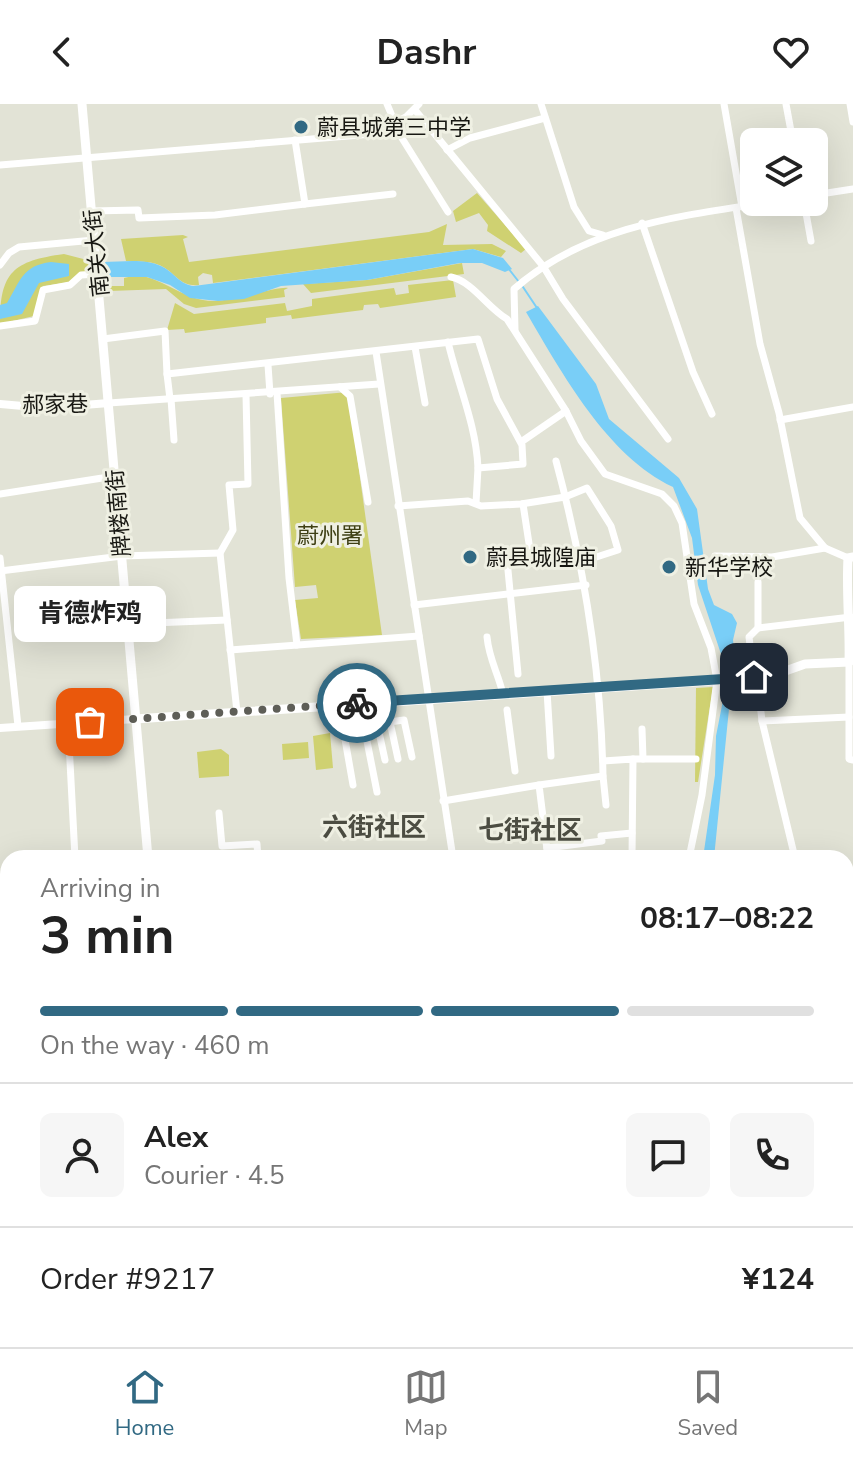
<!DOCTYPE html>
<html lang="en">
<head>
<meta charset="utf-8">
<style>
  :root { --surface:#fff; --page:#f6f6f6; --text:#222; --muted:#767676; --line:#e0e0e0; --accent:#316983 }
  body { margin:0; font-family:"Nunito Sans","Noto Sans SC",sans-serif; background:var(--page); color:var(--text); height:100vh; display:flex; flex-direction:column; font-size:30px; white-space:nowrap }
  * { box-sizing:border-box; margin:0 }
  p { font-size:26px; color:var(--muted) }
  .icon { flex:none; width:44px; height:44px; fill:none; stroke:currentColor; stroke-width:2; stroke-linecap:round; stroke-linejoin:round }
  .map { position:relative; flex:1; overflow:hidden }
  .panel { position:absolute; left:0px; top:746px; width:854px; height:498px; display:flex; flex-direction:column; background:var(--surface); border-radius:24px 24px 0 0; box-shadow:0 8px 32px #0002 }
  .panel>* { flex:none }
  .tools { position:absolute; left:740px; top:24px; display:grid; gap:16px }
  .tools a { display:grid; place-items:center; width:88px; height:88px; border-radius:12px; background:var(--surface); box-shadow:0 8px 32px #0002; font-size:40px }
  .pin { position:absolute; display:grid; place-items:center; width:68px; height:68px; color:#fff; margin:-34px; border-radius:16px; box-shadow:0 4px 12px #0006 }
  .courier { position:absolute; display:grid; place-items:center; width:80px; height:80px; margin:-40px; border:6px solid #316983; border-radius:50%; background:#fff; color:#222; box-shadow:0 2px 10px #0007 }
  .bubble { position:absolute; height:56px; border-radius:12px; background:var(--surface); box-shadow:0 8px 32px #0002; font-size:26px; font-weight:700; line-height:56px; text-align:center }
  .head em { font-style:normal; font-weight:700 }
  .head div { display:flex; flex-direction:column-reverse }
  .head { display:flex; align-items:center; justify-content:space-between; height:136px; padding:0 40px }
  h1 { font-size:52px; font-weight:700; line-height:60px }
  .bar { display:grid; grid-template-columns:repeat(4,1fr); gap:12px 8px; align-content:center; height:96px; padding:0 40px }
  .bar i { height:10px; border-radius:6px; background:var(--line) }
  .bar .active { background:var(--accent) }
  .bar p { grid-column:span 4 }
  .line { display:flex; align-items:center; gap:20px; padding:0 40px; border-top:2px solid var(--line) }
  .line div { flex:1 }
  .round { display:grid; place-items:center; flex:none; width:84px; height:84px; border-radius:12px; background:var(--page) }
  header { display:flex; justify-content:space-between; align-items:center; height:104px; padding:0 40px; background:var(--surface); font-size:36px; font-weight:700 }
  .tab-bar { display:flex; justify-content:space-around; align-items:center; height:112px; border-top:2px solid var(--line); background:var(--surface); font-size:22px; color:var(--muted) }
  .tab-bar a { display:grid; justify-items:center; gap:4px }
  .tab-bar .active { color:var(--accent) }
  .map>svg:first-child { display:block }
  .green { fill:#cfd171 }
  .water { fill:#79cef7 }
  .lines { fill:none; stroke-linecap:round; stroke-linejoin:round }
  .stream { stroke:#79cef7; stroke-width:2 }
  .minor { stroke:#fff; stroke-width:7 }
  .tertiary { stroke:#fff; stroke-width:8 }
  .secondary { stroke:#fff; stroke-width:9 }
  .done { stroke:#5e5e57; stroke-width:8; stroke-dasharray:0 14.4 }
  .route { stroke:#316983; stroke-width:10 }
  .poi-dot { fill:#316983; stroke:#eff0e3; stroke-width:3 }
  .labels { text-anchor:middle; stroke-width:6; stroke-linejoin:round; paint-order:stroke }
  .poi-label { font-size:22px; fill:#171712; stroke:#eff0e3; text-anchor:start }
  .street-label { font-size:22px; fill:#171712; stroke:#eff0e3 }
  .park-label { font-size:22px; fill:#3e3f14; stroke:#eff0e3 }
  .quarter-label { font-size:26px; font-weight:bold; fill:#4c4d42; stroke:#eff0e3 }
</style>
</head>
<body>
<header><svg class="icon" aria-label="back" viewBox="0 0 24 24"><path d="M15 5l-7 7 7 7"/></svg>Dashr<svg class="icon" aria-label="heart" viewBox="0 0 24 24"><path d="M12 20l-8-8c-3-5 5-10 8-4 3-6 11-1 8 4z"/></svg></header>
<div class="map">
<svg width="853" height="1243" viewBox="0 0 853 1243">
  <rect width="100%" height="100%" fill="#e2e3d6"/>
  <g class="green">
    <path d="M 477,89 L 526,145 L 521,149 L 487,127 L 488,121 L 479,109 L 456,118 L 453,107 Z"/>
    <path d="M 447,120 L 443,141 L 492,140 L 506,147 L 501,153 L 473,145 L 213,179 L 212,171 L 203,169 L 198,173 L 199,181 C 182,183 177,172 165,164 C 153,156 139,158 126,157 L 121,135 L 183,131 L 188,133 L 183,135 L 189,158 L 429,128 Z"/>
    <path d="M 64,150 L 91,157 L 92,168 L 71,178 L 43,182 L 34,212 L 0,220 C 0,168 13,157 64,150 Z"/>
    <path d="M 462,159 L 464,170 L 311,189 L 303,180 L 367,176 Z"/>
    <path d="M 137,171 C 166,175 186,198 215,197 C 231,197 282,181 288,184 L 284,186 L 285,193 L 196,204 L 184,200 L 166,185 L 109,187 L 105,182 L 124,182 L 124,174 Z"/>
    <path d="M 453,176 L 456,193 L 380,204 L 378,200 L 364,201 L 363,206 L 292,215 L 291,211 L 266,214 L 266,219 L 185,229 L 184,225 L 167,226 L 175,199 L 194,210 L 285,199 L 287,207 L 312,202 L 312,195 L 394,184 L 396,191 L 409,189 L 408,181 Z"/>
    <path d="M 348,288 L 382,531 L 301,535 L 295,496 L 318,494 L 316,481 L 295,483 L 281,294 Z"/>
    <path d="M 713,583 L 698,678 L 695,678 L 696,584 Z"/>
    <path d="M 330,629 L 333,664 L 316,666 L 313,632 Z"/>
    <path d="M 308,638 L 309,654 L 283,656 L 282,640 Z"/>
    <path d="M 221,645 L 229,651 L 229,672 L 199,674 L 197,648 Z"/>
    <path d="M 633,1236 L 746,1236 L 754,1243 L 628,1243 Z"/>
  </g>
  <g class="water">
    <path d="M 473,145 L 503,154 L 512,165 L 505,168 L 482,159 L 460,159 L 367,176 L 281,182 L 244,195 L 218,197 L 190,194 L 170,181 L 147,173 L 104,173 L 103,158 C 122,158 144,154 161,162 C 174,168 180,181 194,182 Z"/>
    <path d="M 51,158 L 69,160 L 69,172 L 39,179 L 22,210 L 0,215 L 0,201 L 7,199 C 21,176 22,162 51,158 Z"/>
    <path d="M 538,202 L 596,280 L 609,315 L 679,374 L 697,405 L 708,485 L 714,501 L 732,510 L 737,519 L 733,536 L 737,569 L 729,605 L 714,754 L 703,754 L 715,671 L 716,632 L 725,586 L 721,550 L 698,481 L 692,434 L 673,383 C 607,352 562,269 526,208 Z"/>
  </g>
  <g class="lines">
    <g class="stream">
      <path d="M 508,164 L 519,178"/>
      <path d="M 523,183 L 537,204"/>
    </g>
    <g class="minor">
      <path d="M 387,0 L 400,31 L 448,108"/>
      <path d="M 541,0 L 574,103 L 589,127 L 603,131"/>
      <path d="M 724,0 L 742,103"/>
      <path d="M 786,0 L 793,38"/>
      <path d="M 850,0 L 853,18"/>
      <path d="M 415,6 L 543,162 L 563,195 L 668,335"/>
      <path d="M 447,46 L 470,34 L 545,14"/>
      <path d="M 0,61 L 372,30 L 406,13 L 419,0"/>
      <path d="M 814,91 L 853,85"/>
      <path d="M 804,98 L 811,137"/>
      <path d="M 305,100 L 393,90"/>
      <path d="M 736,104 L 760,240 L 779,309 L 800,414 L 825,444 L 848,454"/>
      <path d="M 92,107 L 138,106 L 139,114 L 215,111 L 305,100 L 295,36"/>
      <path d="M 642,119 L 693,268 L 712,310"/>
      <path d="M 0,161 L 9,149 L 19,143 L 94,136"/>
      <path d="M 451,173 C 472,177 488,204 507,215 L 566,307 L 581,337 L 605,370 L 662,390 L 674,402 L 682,419 L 694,500 L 711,544 L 717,576 L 702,691 L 689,754"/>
      <path d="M 0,222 L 35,217 L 43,186 L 70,181 L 81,171 L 97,170"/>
      <path d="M 515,226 L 514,185 C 586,122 679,112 771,98"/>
      <path d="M 103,235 L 165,227 L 167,270"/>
      <path d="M 448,238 C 458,281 476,320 478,364"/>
      <path d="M 415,243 L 425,299"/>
      <path d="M 376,248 L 453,754"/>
      <path d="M 268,261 L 270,290"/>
      <path d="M 340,283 L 350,292 L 368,398"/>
      <path d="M 277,289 L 289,474 L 297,541"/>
      <path d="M 170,295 L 167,270 L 478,235 L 497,295 L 522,341 L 523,360 L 478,364 L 476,399"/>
      <path d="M 171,295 L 174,336"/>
      <path d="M 109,299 L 379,280"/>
      <path d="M 780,316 L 853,303"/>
      <path d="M 521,338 L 566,307"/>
      <path d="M 0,390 L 115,372"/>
      <path d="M 523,400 L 530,446"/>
      <path d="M 398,402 L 468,397 L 481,402 L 521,400 L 565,393 L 587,384 L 611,422 L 618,446 L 581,458"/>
      <path d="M 715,452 L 772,453 L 825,444"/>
      <path d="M 0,454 L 18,622"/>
      <path d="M 507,456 L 518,570"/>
      <path d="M 0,467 L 122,452 L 220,449"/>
      <path d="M 414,501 L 586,481"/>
      <path d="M 128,520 L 227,516"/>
      <path d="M 758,524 L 851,513"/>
      <path d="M 487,533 C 489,555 498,569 503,590"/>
      <path d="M 230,546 L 419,532"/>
      <path d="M 849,558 L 849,655 L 853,656"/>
      <path d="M 754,573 L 749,533 L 758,524 L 758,478"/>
      <path d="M 757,573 L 762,617 L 795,754"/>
      <path d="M 547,587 L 551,652"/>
      <path d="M 358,599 L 359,622 L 404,616 L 412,653"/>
      <path d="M 339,601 L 353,681"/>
      <path d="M 507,606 L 515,667"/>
      <path d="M 237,608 L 220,449 L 233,426 L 229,381 L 248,380 L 246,291"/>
      <path d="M 762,617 L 849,613"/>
      <path d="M 390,618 L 398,655"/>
      <path d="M 68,619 L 75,754"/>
      <path d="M 377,619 L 385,656"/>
      <path d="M 364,622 L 377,688"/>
      <path d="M 642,625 L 643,655"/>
      <path d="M 633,655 L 696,655"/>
      <path d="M 603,657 L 633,655 L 632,754"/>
      <path d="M 603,672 L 606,701"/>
      <path d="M 443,697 L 539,681"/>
      <path d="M 219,709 L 222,742 L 257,740 L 258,754"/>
      <path d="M 547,744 L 602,737 L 601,732 L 632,729"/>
      <path d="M 548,754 L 539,681 L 603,672 C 601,564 584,461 556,357"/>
      <path d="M 0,922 L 8,922"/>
      <path d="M 0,1184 L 8,1183"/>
      <path d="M 0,1198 L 8,1203"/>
      <path d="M 79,1236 L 81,1243"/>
      <path d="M 196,1236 L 197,1243"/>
      <path d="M 300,1236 L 301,1243"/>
      <path d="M 477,1236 L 480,1243"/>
    </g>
    <g class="tertiary">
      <path d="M 0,300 L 46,304 L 109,299"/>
      <path d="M 0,624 L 135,615"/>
    </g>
    <g class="secondary">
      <path d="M 82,0 L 148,754"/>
      <path d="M 135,615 L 740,575 L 774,571 L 805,560 L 849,558 C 850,523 846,489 848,454 L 853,453"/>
      <path d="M 0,815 L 8,814"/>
      <path d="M 0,1139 L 8,1143"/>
      <path d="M 129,1236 L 131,1243"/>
    </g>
  </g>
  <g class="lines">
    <path class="done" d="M 90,618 L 357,599"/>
    <path class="route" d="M 357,599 L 754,573"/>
  </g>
  <g class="poi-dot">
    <circle cx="301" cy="23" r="8"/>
    <circle cx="470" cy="453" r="8"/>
    <circle cx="669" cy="463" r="8"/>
  </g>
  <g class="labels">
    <g class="poi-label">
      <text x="317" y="31">蔚县城第三中学</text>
      <text x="486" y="461">蔚县城隍庙</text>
      <text x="685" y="471">新华学校</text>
    </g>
    <g class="street-label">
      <text transform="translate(96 149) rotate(-96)" y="8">南关大街</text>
      <text transform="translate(55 300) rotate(-1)" y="8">郝家巷</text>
      <text transform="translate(118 409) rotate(-95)" y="8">牌楼南街</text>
    </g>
    <g class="park-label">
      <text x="330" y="439">蔚州署</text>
    </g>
    <g class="quarter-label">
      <text x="374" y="732">六街社区</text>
      <text x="530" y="735">七街社区</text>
    </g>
  </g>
</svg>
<div class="tools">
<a><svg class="icon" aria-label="layers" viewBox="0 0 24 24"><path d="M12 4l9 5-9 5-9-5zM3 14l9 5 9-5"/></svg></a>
</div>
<div class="pin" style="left:90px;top:618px;background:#ea580c"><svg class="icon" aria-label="bag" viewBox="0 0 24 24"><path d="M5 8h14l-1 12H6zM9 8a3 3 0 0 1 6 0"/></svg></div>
<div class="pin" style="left:754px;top:573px;background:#1f2937"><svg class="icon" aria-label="home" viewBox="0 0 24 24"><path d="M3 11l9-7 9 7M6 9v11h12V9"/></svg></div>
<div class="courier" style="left:357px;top:599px"><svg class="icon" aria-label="bike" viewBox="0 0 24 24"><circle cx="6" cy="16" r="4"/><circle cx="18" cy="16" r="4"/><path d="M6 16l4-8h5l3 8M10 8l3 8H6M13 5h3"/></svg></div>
<div class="bubble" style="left:14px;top:482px;width:152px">肯德炸鸡</div>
<section class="panel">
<div class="head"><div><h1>3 min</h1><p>Arriving in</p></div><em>08:17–08:22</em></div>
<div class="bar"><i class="active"></i><i class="active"></i><i class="active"></i><i></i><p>On the way · 460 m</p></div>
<div class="line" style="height:144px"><a class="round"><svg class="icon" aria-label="person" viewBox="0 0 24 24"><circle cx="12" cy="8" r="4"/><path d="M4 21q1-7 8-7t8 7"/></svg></a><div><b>Alex</b><p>Courier · 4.5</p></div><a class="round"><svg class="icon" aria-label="chat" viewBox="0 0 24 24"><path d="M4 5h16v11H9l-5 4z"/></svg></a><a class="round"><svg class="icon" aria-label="phone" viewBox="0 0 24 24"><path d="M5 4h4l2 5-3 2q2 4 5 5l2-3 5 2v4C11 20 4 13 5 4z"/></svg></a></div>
<div class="line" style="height:104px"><div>Order #9217</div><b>¥124</b></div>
</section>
</div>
<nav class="tab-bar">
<a class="active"><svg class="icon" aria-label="home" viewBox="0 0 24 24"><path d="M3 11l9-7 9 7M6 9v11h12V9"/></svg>Home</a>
<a><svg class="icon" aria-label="map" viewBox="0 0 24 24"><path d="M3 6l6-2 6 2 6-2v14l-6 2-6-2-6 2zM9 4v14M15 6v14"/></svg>Map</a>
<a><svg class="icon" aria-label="saved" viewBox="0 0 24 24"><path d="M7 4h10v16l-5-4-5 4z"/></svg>Saved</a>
</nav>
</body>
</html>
